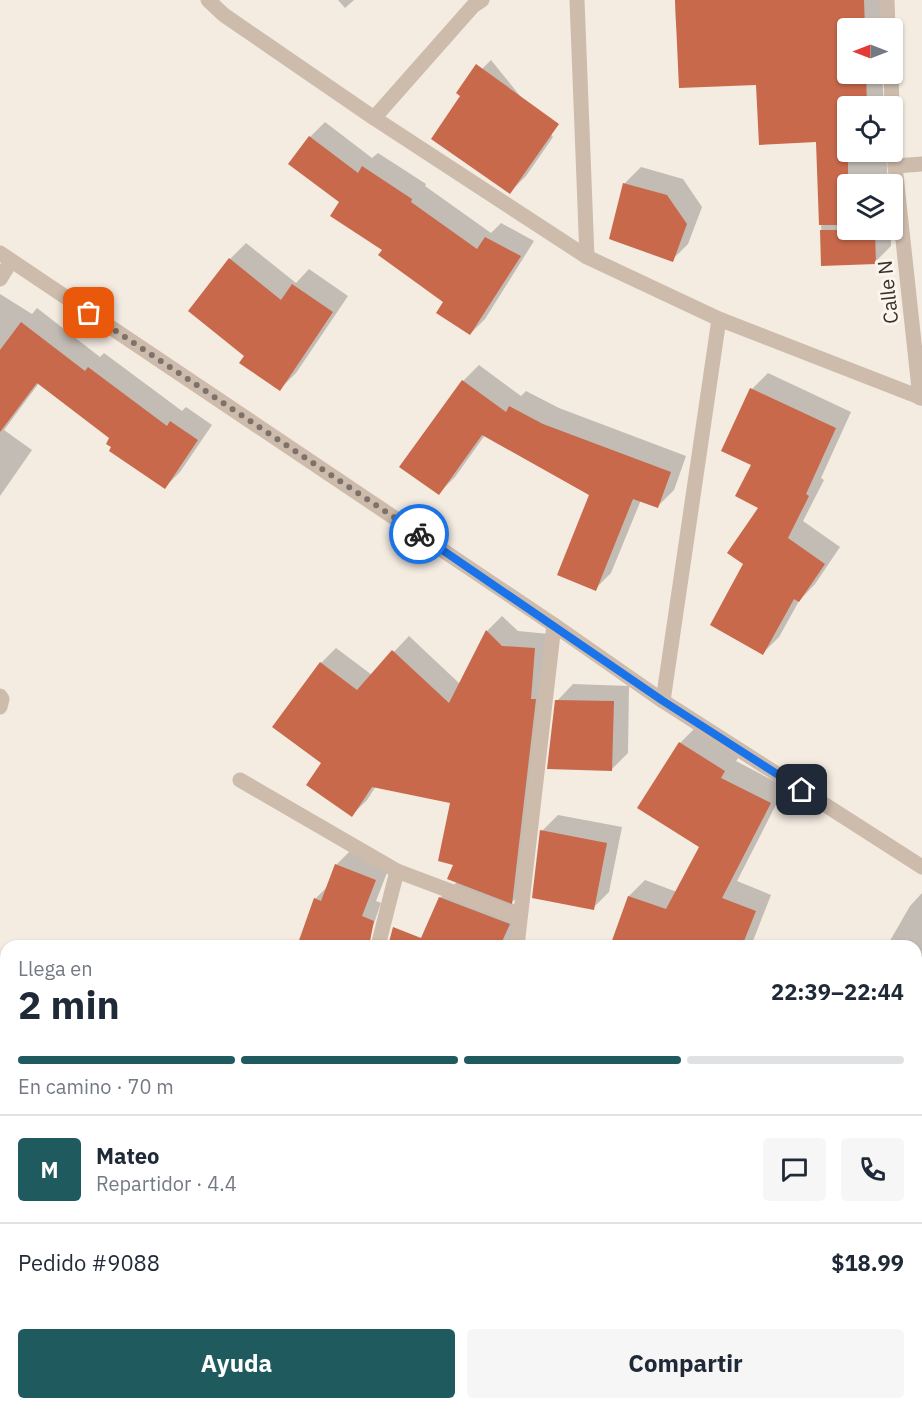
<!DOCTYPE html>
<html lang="es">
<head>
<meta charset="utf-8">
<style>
  :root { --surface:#fff; --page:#f6f6f7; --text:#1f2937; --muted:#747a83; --line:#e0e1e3; --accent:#1f5a5e }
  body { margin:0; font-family:"IBM Plex Sans",sans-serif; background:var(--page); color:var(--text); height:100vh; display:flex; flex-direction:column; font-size:22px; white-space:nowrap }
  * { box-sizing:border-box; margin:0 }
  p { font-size:20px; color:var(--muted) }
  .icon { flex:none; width:33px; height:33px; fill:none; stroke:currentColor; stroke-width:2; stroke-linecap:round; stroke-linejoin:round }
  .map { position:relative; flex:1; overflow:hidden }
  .side { position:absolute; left:0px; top:940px; width:922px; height:470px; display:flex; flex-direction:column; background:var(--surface); border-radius:18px 18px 0 0; box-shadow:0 2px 4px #0004 }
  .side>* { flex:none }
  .needle { width:39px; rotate:270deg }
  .fabs { position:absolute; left:837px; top:18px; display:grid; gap:12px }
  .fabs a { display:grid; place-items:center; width:66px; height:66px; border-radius:6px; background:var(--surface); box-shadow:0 2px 4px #0004; font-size:30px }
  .pin { position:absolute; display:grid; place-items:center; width:51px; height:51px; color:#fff; margin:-26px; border-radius:12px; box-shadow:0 3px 9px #0006 }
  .courier { position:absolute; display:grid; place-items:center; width:60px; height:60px; margin:-30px; border:4px solid #1a73e8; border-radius:50%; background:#fff; color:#222; box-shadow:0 2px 8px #0007 }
  .overview em { font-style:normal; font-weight:800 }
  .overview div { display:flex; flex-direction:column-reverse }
  .overview { display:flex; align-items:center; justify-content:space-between; height:102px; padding:0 18px }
  h1 { font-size:39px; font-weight:800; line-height:45px }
  .bar { display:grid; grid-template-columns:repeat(4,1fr); gap:9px 6px; align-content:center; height:72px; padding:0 18px }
  .bar i { height:8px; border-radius:4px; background:var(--line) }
  .bar .current { background:var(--accent) }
  .bar p { grid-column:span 4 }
  .line { display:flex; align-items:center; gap:15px; padding:0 18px; border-top:2px solid var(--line) }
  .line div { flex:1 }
  .round { display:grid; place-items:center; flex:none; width:63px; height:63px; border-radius:6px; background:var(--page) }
  .button { display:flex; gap:12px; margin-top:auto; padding:12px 18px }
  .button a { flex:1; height:69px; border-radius:6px; background:var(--accent); color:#fff; font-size:24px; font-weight:800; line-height:69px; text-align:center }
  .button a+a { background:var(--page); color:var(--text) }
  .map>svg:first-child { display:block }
  .shadow { fill:#0003 }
  .building { fill:#c8694b }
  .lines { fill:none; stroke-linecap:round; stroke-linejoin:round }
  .street { stroke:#cdbbac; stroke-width:15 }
  .done { stroke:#7c716b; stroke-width:6; stroke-dasharray:0 10.8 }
  .route { stroke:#1a73e8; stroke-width:8 }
  .labels { text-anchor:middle; stroke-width:6; stroke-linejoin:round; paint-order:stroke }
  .street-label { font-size:20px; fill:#3b302b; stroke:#fbf5ee }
</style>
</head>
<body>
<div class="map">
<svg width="922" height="1409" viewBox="0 0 922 1409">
  <rect width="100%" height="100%" fill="#f4ebe1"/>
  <g class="shadow">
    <path d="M 338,0 L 354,0 L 345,8 Z"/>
    <path d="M 675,0 L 880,0 L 881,28 L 848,28 L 848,74 L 882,74 L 884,106 L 848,106 L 848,152 L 886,152 L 888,184 L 848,184 L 848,230 L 891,230 L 891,246 L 875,262 L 823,264 L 817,140 L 757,83 L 676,28 Z"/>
    <path d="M 491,60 L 553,137 L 526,176 L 510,192 L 475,76 Z"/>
    <path d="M 325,122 L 372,158 L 378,153 L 426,184 L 425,186 L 491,233 L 501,223 L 534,241 L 485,319 L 470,334 L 445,302 L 384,250 L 341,201 L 290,163 L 310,137 Z"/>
    <path d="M 641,167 L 683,179 L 702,207 L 688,244 L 672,260 L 611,238 L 625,183 Z"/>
    <path d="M 246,243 L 296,283 L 309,269 L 348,296 L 296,373 L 280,389 L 246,355 L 230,259 Z"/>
    <path d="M 0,294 L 32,314 L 37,308 L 100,357 L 104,353 L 182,411 L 186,407 L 212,425 L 180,472 L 165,487 L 111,438 L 39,383 L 4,430 L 32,450 L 0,496 Z"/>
    <path d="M 479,365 L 521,396 L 526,391 L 559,408 L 686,456 L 674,490 L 658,506 L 641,500 L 611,573 L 595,589 L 591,494 L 485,435 L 455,477 L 439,493 L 463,381 Z"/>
    <path d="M 768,373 L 851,412 L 821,478 L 824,480 L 803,521 L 840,547 L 815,584 L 799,601 L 779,637 L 763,653 L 745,563 L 760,507 L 753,464 L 723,451 L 752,389 Z"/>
    <path d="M 502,616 L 518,631 L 549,634 L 527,887 L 511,903 L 525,908 L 508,946 L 419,946 L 440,898 L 457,882 L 452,802 L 376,786 L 367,800 L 352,815 L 323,763 L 321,663 L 336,648 L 372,675 L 409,636 L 460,684 L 487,631 Z"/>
    <path d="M 573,684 L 629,686 L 628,753 L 612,769 L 557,701 Z"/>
    <path d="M 696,727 L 740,755 L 736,761 L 785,787 L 737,881 L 771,895 L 751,946 L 687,946 L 679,943 L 678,946 L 612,946 L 629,896 L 645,880 L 677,892 L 701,846 L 680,743 Z"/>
    <path d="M 558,815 L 622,827 L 609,892 L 593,908 L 542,831 Z"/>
    <path d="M 351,850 L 390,865 L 376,901 L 381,903 L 366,946 L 298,946 L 315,899 L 328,886 L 336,865 Z"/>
    <path d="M 922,893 L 922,987 L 916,995 L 916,946 L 887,946 L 910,906 Z"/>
    <path d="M 758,1404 L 815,1404 L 814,1409 L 758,1409 Z"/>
  </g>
  <g class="building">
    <path d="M 675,0 L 864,0 L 865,28 L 848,28 L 848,74 L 866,74 L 867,106 L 848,106 L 848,225 L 819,225 L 816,142 L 759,145 L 756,85 L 679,88 Z"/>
    <path d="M 476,64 L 559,124 L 510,194 L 431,139 L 460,96 L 456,93 Z"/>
    <path d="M 309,136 L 358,173 L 362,166 L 412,199 L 411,202 L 477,249 L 485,237 L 521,256 L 470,335 L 436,313 L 443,302 L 378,255 L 382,250 L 330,216 L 339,202 L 288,164 Z"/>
    <path d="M 623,183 L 667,195 L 687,224 L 673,262 L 609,239 Z"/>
    <path d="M 820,230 L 875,230 L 876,264 L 821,266 Z"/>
    <path d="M 229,258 L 281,300 L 292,284 L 333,312 L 280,391 L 239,363 L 244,356 L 188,311 Z"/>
    <path d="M 21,322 L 85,371 L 88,367 L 167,426 L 170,421 L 198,440 L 165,489 L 109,451 L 111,447 L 106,444 L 109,438 L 37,383 L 0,432 L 0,350 Z"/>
    <path d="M 462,380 L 506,412 L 509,406 L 543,424 L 671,472 L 658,508 L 633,499 L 596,591 L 557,575 L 589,495 L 482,435 L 439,495 L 399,467 Z"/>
    <path d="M 750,388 L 836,428 L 806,494 L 809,496 L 788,538 L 825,564 L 799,602 L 794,599 L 763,655 L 710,625 L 743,564 L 727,553 L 758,508 L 735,496 L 751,465 L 721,451 Z"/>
    <path d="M 486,630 L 502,646 L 535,648 L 531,699 L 536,699 L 512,904 L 447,879 L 453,865 L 438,861 L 450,803 L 372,787 L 352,817 L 306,785 L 321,763 L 272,727 L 320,662 L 357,690 L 392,650 L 449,703 Z"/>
    <path d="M 555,700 L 614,701 L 612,771 L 547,769 Z"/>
    <path d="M 679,742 L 725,771 L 721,778 L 771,803 L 722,898 L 756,911 L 742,946 L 610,946 L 628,896 L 666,909 L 699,847 L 637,808 Z"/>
    <path d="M 540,830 L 607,843 L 594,910 L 532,898 Z"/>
    <path d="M 335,864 L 376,880 L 362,916 L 374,921 L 369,946 L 297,946 L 314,898 L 321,901 Z"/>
    <path d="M 439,897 L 510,924 L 500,946 L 388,946 L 393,927 L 421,938 Z"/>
  </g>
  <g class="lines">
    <g class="street">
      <path d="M 208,0 L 224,15 L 374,118 L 587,257 L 719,319 L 922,398"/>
      <path d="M 577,0 L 587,257"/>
      <path d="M 887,0 L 888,28"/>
      <path d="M 891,74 L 892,106"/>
      <path d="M 892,109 L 895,166 L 920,398"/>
      <path d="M 374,118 L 473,6 L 482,0"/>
      <path d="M 895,166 L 922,164"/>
      <path d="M 0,253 L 554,625 L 663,701 L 922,867"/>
      <path d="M 0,279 L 11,261"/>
      <path d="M 0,696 L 2,699 L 0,707"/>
      <path d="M 663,701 L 719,319"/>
      <path d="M 240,780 L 397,871 L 519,917"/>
      <path d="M 378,946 L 397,871"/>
      <path d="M 517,946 L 554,625"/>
      <path d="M 478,1409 L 479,1404"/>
    </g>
  </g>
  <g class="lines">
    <path class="done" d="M 89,313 L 419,534"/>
    <path class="route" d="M 419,534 L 663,701 L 802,790"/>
  </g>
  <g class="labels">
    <g class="street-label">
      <text transform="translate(888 292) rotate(-96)" y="7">Calle N</text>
    </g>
  </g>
</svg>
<div class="fabs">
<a><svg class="needle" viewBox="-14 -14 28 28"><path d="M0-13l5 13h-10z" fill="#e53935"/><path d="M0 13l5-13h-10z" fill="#747a83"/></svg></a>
<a><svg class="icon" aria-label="locate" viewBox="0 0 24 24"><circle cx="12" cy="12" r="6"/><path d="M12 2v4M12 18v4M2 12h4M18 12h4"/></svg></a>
<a><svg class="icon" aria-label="layers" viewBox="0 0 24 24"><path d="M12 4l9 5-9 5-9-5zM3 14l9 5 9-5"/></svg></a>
</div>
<div class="pin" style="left:89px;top:313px;background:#ea580c"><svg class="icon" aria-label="bag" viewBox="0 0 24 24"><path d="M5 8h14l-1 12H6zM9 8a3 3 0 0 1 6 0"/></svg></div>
<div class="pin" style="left:802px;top:790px;background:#1f2937"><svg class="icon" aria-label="home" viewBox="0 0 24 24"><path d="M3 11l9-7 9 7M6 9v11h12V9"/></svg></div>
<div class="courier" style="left:419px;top:534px"><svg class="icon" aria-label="bike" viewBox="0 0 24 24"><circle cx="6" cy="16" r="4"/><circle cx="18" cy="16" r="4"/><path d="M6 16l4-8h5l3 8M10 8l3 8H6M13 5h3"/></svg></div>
<section class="side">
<div class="overview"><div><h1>2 min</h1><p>Llega en</p></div><em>22:39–22:44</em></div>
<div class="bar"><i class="current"></i><i class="current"></i><i class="current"></i><i></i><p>En camino · 70 m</p></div>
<div class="line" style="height:108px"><b class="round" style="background:var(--accent);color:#fff">M</b><div><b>Mateo</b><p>Repartidor · 4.4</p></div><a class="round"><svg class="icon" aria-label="chat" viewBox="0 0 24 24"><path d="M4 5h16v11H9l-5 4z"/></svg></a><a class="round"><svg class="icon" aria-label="phone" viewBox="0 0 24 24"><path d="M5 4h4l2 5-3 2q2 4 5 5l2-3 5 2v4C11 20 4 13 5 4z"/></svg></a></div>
<div class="line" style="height:78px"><div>Pedido #9088</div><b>$18.99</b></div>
<div class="button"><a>Ayuda</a><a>Compartir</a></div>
</section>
</div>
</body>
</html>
